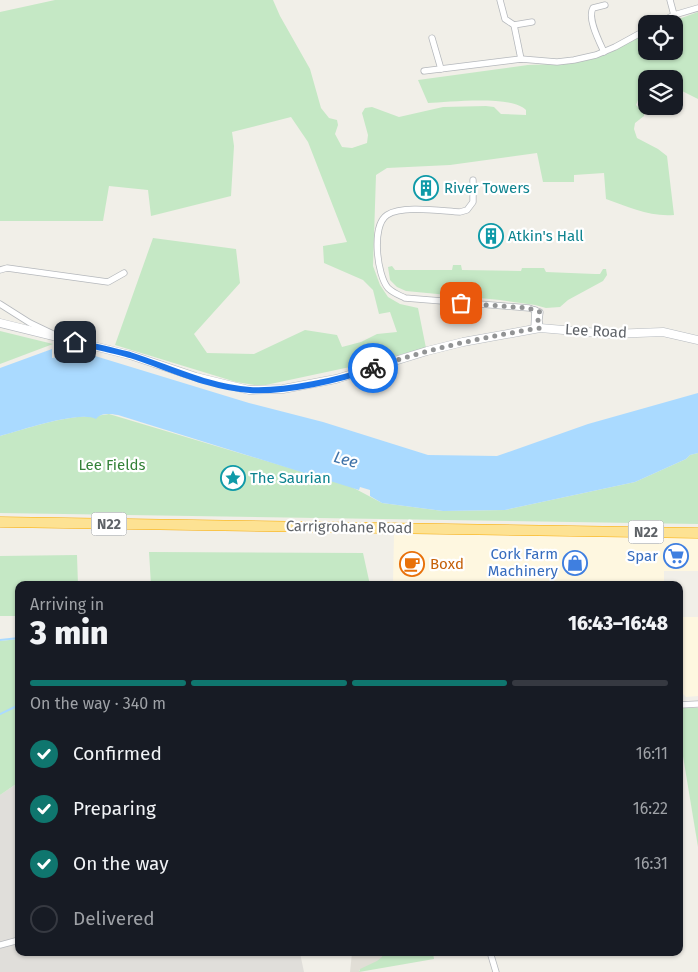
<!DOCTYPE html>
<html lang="en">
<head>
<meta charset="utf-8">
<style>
  :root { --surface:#171b24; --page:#20242c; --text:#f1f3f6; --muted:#9ea1a6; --line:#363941; --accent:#0f766e }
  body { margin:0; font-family:"Fira Sans",sans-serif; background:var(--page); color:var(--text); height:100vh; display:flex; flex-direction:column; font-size:19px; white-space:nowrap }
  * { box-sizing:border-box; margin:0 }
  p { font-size:16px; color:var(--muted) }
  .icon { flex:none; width:28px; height:28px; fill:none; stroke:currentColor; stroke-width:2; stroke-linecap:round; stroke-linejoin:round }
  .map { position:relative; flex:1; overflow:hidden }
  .panel { position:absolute; left:15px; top:581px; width:668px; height:375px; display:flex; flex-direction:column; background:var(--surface); border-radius:10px; box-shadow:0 1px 4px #0004 }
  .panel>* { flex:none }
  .fabs { position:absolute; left:638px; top:15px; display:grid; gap:10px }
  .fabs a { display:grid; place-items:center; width:45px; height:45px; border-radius:10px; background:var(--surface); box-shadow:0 1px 4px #0004; font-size:25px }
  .pin { position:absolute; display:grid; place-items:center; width:42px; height:42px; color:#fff; margin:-21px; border-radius:10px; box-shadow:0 2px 8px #0006 }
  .courier { position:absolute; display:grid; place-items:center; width:50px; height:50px; margin:-25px; border:4px solid #1a73e8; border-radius:50%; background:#fff; color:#222; box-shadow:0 1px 6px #0007 }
  .head em { font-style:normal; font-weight:800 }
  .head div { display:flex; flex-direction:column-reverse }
  .head { display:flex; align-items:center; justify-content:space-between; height:85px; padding:0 15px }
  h1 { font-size:32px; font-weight:800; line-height:38px }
  .bar { display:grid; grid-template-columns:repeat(4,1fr); gap:8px 5px; align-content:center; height:60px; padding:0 15px }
  .bar i { height:6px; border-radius:4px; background:var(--line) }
  .bar .on { background:var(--accent) }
  .bar p { grid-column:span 4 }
  ol { padding:0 15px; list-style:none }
  li { display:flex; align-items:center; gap:15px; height:55px }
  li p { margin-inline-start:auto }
  li .icon { padding:5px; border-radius:50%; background:var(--accent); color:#fff; stroke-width:4 }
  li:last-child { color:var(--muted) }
  li i { width:28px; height:28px; border:2px solid var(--line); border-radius:50% }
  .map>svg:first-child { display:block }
  .commercial { fill:#fef7e0 }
  .industrial { fill:#e0deda }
  .education { fill:#e1ded6 }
  .green { fill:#c5e8c5 }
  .water { fill:#aadaff }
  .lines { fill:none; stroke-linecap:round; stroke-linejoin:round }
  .stream { stroke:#aadaff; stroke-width:2 }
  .street-casing { stroke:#b5b8bc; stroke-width:7 }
  .secondary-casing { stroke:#b6babf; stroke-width:9 }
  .highway-casing { stroke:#f9ab00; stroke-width:11 }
  .street { stroke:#fff; stroke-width:5.5 }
  .secondary { stroke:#fff; stroke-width:8 }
  .highway { stroke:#fde293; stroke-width:10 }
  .done { stroke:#929495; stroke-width:5; stroke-dasharray:0 9 }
  .route { stroke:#1a73e8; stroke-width:6 }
  .labels { text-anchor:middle; stroke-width:4.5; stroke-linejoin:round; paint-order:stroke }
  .shield { fill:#fff; stroke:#8f9295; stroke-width:1 }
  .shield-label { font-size:14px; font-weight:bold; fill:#5f6368 }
  .culture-label { font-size:15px; fill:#0d838f; stroke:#fff; text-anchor:start }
  .street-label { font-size:15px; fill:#5f6368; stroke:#fff }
  .park-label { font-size:15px; fill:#348238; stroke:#fff }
  .shop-label { font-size:15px; fill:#366cbe; stroke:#fff; text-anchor:end }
  .food-label { font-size:15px; fill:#c56008; stroke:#fff; text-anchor:start }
  .water-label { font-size:16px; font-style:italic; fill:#4174aa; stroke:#fff }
</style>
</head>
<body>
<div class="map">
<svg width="698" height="972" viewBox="0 0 698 972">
  <rect width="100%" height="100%" fill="#f1efe8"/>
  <g class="commercial">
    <path d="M 394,534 L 698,537 L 698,571 L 664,571 L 664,585 L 393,585 Z"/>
    <path d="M 679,617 L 698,617 L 698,696 L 686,697 L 679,690 Z"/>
  </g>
  <path class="industrial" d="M 19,782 L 19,952 L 300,953 L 304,972 L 0,972 L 0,795 Z"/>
  <path class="education" d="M 352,953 L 432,953 L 359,970 L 359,972 L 350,972 Z"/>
  <g class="green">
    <path d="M 55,0 L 273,0 L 280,16 L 310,69 L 321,108 L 329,118 L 337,120 L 338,125 L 335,134 L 342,147 L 352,148 L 367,143 L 368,135 L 362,113 L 365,108 L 372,107 L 399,117 L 443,107 L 486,106 L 494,107 L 501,114 L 526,115 L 526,110 C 513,95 449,102 428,103 L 418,80 L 528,65 L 555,64 L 616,49 L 646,33 L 646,51 L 674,51 L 674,24 L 665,24 L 698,12 L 698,99 L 682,91 L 674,89 L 674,79 L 646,79 L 646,93 L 638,100 L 636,105 L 644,113 L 644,116 L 635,123 L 634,129 L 637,138 L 658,149 L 667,156 L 674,215 C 650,217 628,207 606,199 L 604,173 L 574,175 L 574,182 L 543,182 L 537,153 L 450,165 L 387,168 L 376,175 L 373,266 L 380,285 L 388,297 L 400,304 L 418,308 L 426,348 L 364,364 L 261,386 L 236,382 L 115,345 L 153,238 L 236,249 L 240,283 L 194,334 L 207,353 L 254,354 L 305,330 L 337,335 L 342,347 L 361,342 L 377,334 L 397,332 L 390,312 L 379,314 L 373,290 L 363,280 L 324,263 L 323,246 L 347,242 L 308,142 L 291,117 L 232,132 L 234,146 L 231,196 L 151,216 L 148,190 L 109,186 L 103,221 L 0,221 L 0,12 Z"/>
    <path d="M 453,265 L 461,265 L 462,270 L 521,271 L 522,268 L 544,268 L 546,272 L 595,274 L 600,274 L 603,269 L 606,269 L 607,275 L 603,281 L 568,300 L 560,307 L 546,308 L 535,305 L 500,300 L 406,291 L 397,287 L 390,280 L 388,267 L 392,266 L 395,270 L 452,270 Z"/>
    <path d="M 0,331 L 53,344 L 0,364 Z"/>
    <path d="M 109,414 L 350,486 L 382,503 L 443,511 L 505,510 L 635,482 L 686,459 L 690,455 L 698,453 L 698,524 L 0,513 L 0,436 C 25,429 51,420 77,417 C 89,416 97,416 109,414 Z"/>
    <path d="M 149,552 L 363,553 L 370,585 L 151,585 Z"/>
    <path d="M 77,555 L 78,585 L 19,585 L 19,616 L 0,616 L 0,556 Z"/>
    <path d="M 19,639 L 19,782 L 0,795 L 0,641 Z"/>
    <path d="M 679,708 L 698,708 L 698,847 L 679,732 Z"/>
    <path d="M 383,953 L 433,953 L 434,959 L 359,972 L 360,969 L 377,961 L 382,957 Z"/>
  </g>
  <path class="water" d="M 52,349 L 52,358 L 82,352 L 249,403 L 323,422 L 428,455 L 497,456 L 588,424 L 698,393 L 698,453 L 690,455 L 686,459 L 635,482 L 505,510 L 443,511 L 382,503 L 370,496 L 370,490 L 360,487 L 359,490 L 118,415 C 111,414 101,412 96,419 C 80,410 19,431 0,436 L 0,368 Z"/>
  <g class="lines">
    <g class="stream">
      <path d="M 0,640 L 19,638"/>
      <path d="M 0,714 L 19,705"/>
    </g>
    <defs>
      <g id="street">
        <path d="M 500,0 L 505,19 L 514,25 L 521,59"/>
        <path d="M 670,0 L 674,15"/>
        <path d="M 657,24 L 674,15 L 698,8"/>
        <path d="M 514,25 L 532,22"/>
        <path d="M 432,38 L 441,69"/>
        <path d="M 604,52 C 599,41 587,18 593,8 L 605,5"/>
        <path d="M 424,71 L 521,59 L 557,62 L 574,60 L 596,55 L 615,47 L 646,30"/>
        <path d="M 473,180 L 473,202 L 467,210 L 460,212 C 441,211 402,205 387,215 C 371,226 377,275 388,288 C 393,293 399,295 405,298 L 529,308 L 540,312 L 539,320 L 540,328"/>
        <path d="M 0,270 L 7,268 L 108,282 L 124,273"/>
        <path d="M 0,304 L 30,323 L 53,334"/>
        <path d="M 534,329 L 535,310"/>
        <path d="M 679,705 L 698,704"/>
        <path d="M 0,945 L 19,940"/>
        <path d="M 490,952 L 496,972"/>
      </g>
      <path id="secondary" d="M 0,323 L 130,355 L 196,377 L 249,390 L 283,389 L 336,379 L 427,351 L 463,342 L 540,328 L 611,334 L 663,332 L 698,340"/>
      <path id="highway" d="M 0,522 L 698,533"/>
    </defs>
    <use href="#street" class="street-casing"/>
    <use href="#secondary" class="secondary-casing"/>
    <use href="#highway" class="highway-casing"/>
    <use href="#street" class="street"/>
    <use href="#secondary" class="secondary"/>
    <use href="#highway" class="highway"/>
  </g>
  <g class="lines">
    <path class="done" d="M 373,368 C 428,349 483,337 540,328 L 538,320 L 540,312 L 528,308 L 461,303"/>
    <path class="route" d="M 75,342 C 93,346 112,350 130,355 C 168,367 210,388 250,390 C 286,392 340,380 373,368"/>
  </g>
  <defs>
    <symbol id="building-ring" viewBox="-11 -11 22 22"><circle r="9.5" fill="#fff" stroke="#0f9aa8" stroke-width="1.5"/><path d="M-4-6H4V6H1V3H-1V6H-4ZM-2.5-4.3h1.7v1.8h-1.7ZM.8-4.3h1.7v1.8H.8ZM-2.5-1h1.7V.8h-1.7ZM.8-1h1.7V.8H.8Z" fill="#0f9aa8"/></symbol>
    <symbol id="sight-ring" viewBox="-11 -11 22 22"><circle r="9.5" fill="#fff" stroke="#0f9aa8" stroke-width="1.5"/><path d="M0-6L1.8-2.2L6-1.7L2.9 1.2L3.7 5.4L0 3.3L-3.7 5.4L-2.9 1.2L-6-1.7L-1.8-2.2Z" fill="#0f9aa8"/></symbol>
    <symbol id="supermarket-ring" viewBox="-11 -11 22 22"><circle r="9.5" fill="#fff" stroke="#3f7fe0" stroke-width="1.5"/><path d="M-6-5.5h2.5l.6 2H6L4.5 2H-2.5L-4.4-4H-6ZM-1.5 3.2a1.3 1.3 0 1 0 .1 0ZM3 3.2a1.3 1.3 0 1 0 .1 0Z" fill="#3f7fe0"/></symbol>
    <symbol id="shop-ring" viewBox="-11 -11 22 22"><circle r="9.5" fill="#fff" stroke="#3f7fe0" stroke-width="1.5"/><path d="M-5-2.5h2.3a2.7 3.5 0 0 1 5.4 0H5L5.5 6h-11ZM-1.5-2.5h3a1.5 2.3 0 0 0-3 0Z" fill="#3f7fe0"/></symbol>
    <symbol id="cafe-ring" viewBox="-11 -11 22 22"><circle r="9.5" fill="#fff" stroke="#e8710a" stroke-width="1.5"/><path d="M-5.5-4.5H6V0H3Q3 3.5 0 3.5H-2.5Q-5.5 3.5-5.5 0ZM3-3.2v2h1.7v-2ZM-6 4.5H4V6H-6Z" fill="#e8710a"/></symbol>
  </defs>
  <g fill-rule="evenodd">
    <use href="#building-ring" x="412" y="174" width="28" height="28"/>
    <use href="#building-ring" x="477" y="222" width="28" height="28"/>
    <use href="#sight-ring" x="219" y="464" width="28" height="28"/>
    <use href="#supermarket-ring" x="662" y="542" width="28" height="28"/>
    <use href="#shop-ring" x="561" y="549" width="28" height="28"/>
    <use href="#cafe-ring" x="398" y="550" width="28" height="28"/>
  </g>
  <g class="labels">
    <g class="shield">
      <rect x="91.5" y="512.5" width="35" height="23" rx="4"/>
      <rect x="628.5" y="520.5" width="35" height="23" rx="4"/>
    </g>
    <g class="shield-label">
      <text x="109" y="529">N22</text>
      <text x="646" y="537">N22</text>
    </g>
    <g class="culture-label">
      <text x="444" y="193">River Towers</text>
      <text x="508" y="241">Atkin's Hall</text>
      <text x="250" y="483">The Saurian</text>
    </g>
    <g class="street-label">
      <text transform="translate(596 331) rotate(3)" y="5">Lee Road</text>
      <text transform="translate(349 527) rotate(1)" y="5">Carrigrohane Road</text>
    </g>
    <g class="park-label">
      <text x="112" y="470">Lee Fields</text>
    </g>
    <g class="shop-label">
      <text x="558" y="559">Cork Farm<tspan x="558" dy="17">Machinery</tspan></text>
      <text x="658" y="561">Spar</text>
    </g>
    <g class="food-label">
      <text x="430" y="569">Boxd</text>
    </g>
    <g class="water-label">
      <text transform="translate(346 459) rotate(16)" y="6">Lee</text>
    </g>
  </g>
</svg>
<div class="fabs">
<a><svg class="icon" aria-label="locate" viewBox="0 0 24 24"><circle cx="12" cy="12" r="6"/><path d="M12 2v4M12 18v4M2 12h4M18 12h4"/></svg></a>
<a><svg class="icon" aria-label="layers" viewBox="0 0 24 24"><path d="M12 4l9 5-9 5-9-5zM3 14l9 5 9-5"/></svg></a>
</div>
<div class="pin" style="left:461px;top:303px;background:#ea580c"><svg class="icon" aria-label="bag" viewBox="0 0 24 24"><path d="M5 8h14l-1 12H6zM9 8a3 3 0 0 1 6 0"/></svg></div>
<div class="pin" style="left:75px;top:342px;background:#1f2937"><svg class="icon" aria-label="home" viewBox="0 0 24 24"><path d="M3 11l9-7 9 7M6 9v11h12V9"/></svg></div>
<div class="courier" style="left:373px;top:368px"><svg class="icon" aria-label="bike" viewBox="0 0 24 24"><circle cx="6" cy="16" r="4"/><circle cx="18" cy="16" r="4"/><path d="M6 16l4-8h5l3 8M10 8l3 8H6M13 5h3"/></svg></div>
<section class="panel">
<div class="head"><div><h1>3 min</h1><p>Arriving in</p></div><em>16:43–16:48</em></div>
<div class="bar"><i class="on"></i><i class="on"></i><i class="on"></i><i></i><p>On the way · 340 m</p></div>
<ol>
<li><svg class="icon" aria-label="check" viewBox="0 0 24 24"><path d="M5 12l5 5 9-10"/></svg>Confirmed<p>16:11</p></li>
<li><svg class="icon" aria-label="check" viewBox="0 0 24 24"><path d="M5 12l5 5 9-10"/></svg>Preparing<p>16:22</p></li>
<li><svg class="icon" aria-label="check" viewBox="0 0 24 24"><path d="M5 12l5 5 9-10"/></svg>On the way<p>16:31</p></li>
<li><i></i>Delivered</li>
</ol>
</section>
</div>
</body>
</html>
